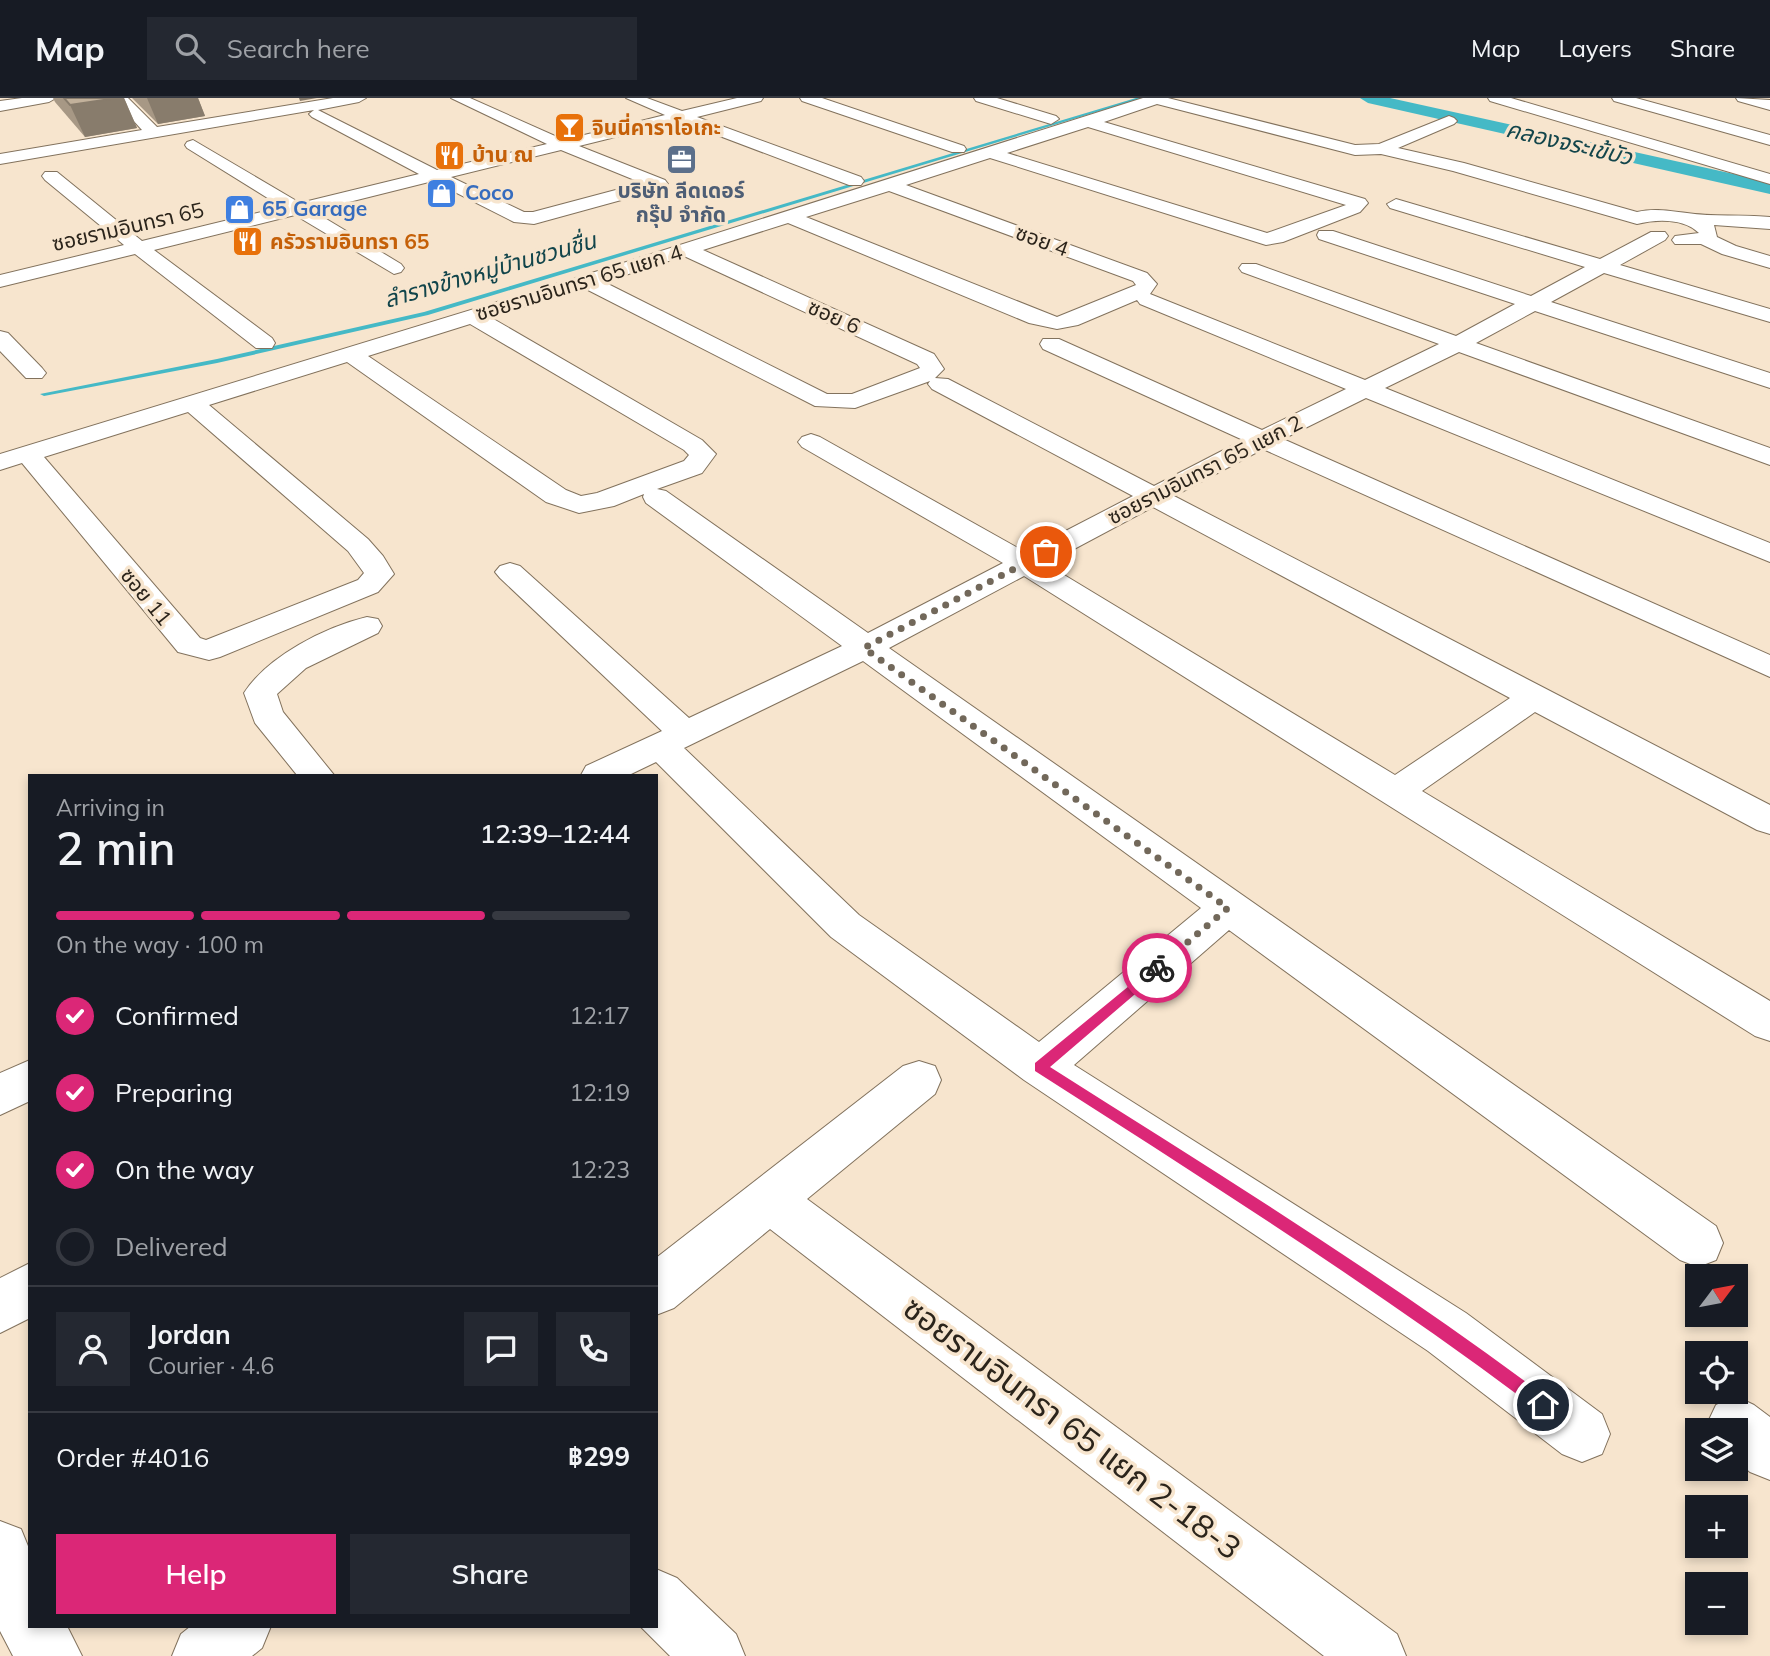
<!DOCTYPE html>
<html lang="en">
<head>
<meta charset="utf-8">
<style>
  :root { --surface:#171b24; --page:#242831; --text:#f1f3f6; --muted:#9ea1a6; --line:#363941; --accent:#db2777 }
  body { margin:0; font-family:Mulish,"Noto Sans Thai",sans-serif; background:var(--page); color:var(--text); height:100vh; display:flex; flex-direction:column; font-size:26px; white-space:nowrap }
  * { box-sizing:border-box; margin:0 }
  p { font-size:23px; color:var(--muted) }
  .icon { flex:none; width:38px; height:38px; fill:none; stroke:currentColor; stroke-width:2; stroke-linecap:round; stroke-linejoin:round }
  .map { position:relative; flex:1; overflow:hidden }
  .panel { position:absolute; left:28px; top:676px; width:630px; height:854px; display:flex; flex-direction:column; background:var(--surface); border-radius:0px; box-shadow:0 4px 10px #0003 }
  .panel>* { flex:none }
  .needle { width:46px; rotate:58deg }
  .fabs { position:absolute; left:1685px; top:1166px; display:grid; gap:14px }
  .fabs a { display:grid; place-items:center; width:63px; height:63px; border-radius:0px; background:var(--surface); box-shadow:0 4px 10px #0003; font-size:35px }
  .pin { position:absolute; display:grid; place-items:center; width:60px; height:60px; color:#fff; margin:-30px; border:4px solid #fff; border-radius:50%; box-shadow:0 2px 7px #0007 }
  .courier { position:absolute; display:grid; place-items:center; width:70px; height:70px; margin:-35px; border:5px solid #db2777; border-radius:50%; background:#fff; color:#222; box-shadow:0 2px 9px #0007 }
  .summary em { font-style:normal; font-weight:600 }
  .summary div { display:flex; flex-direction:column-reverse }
  .summary { display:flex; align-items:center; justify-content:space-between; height:119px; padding:0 28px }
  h1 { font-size:46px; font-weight:600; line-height:52px }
  .bar { display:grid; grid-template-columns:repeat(4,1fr); gap:10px 7px; align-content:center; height:84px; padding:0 28px }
  .bar i { height:9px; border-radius:5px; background:var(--line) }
  .bar .selected { background:var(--accent) }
  .bar p { grid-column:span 4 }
  .line { display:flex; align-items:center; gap:18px; padding:0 28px; border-top:2px solid var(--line) }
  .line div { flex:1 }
  .round { display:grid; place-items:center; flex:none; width:74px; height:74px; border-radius:0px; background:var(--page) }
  ol { padding:0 28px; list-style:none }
  li { display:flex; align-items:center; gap:21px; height:77px }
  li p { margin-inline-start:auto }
  li .icon { padding:7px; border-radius:50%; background:var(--accent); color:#fff; stroke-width:4 }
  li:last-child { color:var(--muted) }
  li i { width:38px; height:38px; border:4px solid var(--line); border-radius:50% }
  .cta { display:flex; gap:14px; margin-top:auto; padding:14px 28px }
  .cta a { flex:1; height:80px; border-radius:0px; background:var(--accent); color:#fff; font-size:28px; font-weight:600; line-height:80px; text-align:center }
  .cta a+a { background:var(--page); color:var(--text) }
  header { display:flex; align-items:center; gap:42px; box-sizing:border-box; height:98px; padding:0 35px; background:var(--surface); border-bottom:2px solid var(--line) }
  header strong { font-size:33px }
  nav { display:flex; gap:38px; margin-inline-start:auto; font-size:24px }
  .search { width:490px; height:63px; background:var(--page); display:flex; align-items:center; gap:18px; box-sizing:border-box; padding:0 24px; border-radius:0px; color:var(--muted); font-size:26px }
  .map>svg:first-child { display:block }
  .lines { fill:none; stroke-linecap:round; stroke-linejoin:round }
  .stream { fill:#45b9c6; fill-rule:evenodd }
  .canal { fill:#45b9c6; fill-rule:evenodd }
  .minor-casing { stroke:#82725d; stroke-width:2 }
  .minor { fill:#fff; fill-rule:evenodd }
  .wall { fill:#a79885 }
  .shaded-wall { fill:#887c6c }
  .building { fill:#c2b19b; stroke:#887c6c; stroke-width:2 }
  .route { fill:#db2777 }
  .done { stroke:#72685a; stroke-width:7; stroke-dasharray:0 12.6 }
  .labels { text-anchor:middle; stroke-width:7; stroke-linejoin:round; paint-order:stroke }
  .far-food-label { font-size:21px; font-weight:bold; fill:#c56008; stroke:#f7e5ce; text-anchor:start }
  .far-service-label { font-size:21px; font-weight:bold; fill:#4e5e75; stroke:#f7e5ce }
  .far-shop-label { font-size:21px; font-weight:bold; fill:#366cbe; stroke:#f7e5ce; text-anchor:start }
  .far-street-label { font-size:21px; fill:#2b241b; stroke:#f7e5ce }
  .far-water-label { font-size:23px; font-style:italic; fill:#12454b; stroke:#f7e5ce }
  .near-street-label { font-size:32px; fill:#2b241b; stroke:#f7e5ce }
</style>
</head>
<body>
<header>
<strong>Map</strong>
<div class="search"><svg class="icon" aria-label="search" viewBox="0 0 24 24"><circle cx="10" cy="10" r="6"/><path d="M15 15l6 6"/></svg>Search here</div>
<nav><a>Map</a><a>Layers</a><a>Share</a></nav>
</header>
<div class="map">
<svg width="1770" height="1558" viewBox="0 0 1770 1558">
  <rect width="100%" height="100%" fill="#f7e5ce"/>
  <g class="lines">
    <path class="stream" d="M 1136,0 L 1143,0 L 428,217 L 217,265 L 44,298 L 40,296 L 217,261 L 424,214 Z"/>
    <path class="canal" d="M 1360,0 L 1390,0 L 1770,84 L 1770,96 L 1368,5 Z"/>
    <defs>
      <g id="minor">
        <path d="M 22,0 L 56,0 L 49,4 L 0,13 L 0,3 Z"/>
        <path d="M 113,0 L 128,0 L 157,29 L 333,0 L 366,0 L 359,4 L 318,12 L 437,72 L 547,46 L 451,0 L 470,0 L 564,42 L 665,17 L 626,0 L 647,0 L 682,13 L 737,0 L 763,0 L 761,3 L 697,19 L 861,79 L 864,83 L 861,87 L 849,87 L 680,23 L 579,48 L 665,82 L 668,86 L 665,90 L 534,126 L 514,124 L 433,83 L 313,113 L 401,166 L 404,170 L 401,174 L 394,176 L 295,117 L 154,152 L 272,240 L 275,245 L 272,250 L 256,250 L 135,156 L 0,189 L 0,177 L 124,147 L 45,82 L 42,78 L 45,74 L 57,74 L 142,143 L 282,109 L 187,50 L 185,47 L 187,44 L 193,42 L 300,105 L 419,76 L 312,19 L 309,16 L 314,12 L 0,66 L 0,56 L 142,32 ZM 561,52 L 642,85 L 533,114 L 524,114 L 451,79 Z"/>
        <path d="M 800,0 L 822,0 L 964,48 L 966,51 L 964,54 L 952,54 L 802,3 Z"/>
        <path d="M 974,0 L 997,0 L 1056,18 L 1059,21 L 1051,26 L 976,3 Z"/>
        <path d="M 1143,0 L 1168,0 L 1355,47 L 1379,46 L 1449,18 L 1454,20 L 1457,23 L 1454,26 L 1398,50 L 1464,65 L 1637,114 C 1655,110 1669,113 1687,115 C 1713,119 1742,116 1770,119 L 1770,131 L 1714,127 L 1717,139 L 1736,148 L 1770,158 L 1770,170 L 1722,156 L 1701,146 L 1675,146 L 1672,142 L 1675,138 L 1699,135 C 1684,120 1656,121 1637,126 L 1453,73 L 1381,56 L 1355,57 L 1157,6 L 1104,24 L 1365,101 L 1368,105 L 1360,114 L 1283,144 L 1266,147 L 990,60 L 906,87 L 1147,175 L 1157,186 L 1150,196 L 1365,282 L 1439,246 L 1242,174 L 1239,170 L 1242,166 L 1256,166 L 1456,238 L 1515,206 L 1319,141 L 1317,137 L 1319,133 L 1333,133 L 1531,198 L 1585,169 L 1390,110 L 1387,106 L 1396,101 L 1600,161 L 1651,134 L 1665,134 L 1668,138 L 1665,142 L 1620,167 L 1770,211 L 1770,224 L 1604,175 L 1551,204 L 1770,275 L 1770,290 L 1535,213 L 1476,245 L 1770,350 L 1770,367 L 1459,254 L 1385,290 L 1770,445 L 1770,464 L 1366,300 L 1283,341 L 1770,557 L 1770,579 L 1263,351 L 1174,398 L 1770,707 L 1770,736 L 1757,732 L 1535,614 L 1422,693 L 1770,903 L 1770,943 L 1755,938 L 1024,478 L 889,550 L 1716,1128 L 1723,1145 L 1716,1162 L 1698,1169 L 1680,1162 L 1229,832 L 1074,967 L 1466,1215 L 1602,1316 L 1610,1336 L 1602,1356 L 1582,1364 L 1562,1356 L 1428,1253 L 1024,982 L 831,839 L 656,664 L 629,677 L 581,677 L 586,668 L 662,633 L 500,480 L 495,474 L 500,468 L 510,465 L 520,468 L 689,620 L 842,548 L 646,405 L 643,399 L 644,396 L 614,408 L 579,415 L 546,404 L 347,264 L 209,307 L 368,441 L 383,458 L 394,476 L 378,494 L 220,559 L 209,562 L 178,554 L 22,365 L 0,372 L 0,356 L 579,179 ZM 1088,29 L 1346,107 L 1267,135 L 1007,55 ZM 889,93 L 1133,183 L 1136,187 L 1057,219 L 806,119 ZM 788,125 L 1029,225 L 1057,231 L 1078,227 L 1137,202 L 1140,206 L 1346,291 L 1262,332 L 1059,241 L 1043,241 L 1040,246 L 1043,251 L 1243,342 L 1154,388 L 948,281 L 935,280 L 944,271 L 934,256 L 703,152 ZM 684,158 L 917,266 L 920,270 L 852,296 L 827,296 L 604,184 ZM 584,190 L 815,308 L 855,310 L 930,283 L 928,286 L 932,291 L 1133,398 L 1025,454 L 820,339 L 811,336 L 802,339 L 798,344 L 802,349 L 1003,465 L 868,535 L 666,393 L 657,391 L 702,375 L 716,356 L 702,342 L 490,219 ZM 470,226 L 684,352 L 689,357 L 684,363 L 597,395 L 581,398 L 566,392 L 368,258 ZM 188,314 L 348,453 L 364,475 L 358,482 L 206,542 L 200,540 L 44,359 ZM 1153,409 L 1510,600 L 1395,677 L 1046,466 ZM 863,563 L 1201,810 L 1039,944 L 859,817 L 684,650 Z"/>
        <path d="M 1488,0 L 1511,0 L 1770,76 L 1770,86 L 1490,3 Z"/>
        <path d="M 1612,0 L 1636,0 L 1770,37 L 1770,47 L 1614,3 Z"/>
        <path d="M 1736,0 L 1770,2 L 1770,12 L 1738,3 Z"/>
        <path d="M 0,233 L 8,235 L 42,270 L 46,275 L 42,280 L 26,280 L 0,253 Z"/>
        <path d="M 367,519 L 378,521 L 382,528 L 378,535 L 306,570 L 277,596 L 283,614 L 334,677 L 297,677 L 255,625 L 244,595 C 268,558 325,529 367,519 Z"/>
        <path d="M 30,962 L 30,1003 L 0,1017 L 0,975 Z"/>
        <path d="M 919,963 L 935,968 L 941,982 L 935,996 L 807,1101 L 1397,1536 L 1406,1558 L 1324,1558 L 770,1131 L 674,1210 L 656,1217 L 656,1160 L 903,968 Z"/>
        <path d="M 30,1165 L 30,1220 L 0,1235 L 0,1180 Z"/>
        <path d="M 1735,1298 L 1754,1307 L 1770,1319 L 1770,1382 L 1750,1374 L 1736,1362 L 1736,1332 L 1710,1332 L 1707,1326 L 1716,1307 Z"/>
        <path d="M 0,1423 L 21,1431 L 30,1453 L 30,1528 L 67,1528 L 82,1558 L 13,1558 L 0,1533 Z"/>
        <path d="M 656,1471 L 677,1480 L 736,1536 L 745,1558 L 670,1558 L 640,1528 L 656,1528 Z"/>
        <path d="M 191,1528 L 271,1528 L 262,1550 L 252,1558 L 172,1558 L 181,1536 Z"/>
      </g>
    </defs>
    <use href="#minor" class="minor-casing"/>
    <use href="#minor" class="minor"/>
  </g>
  <g class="wall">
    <path d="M 53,0 L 124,0 L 137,30 L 85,39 L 55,4 Z"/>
    <path d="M 132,0 L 198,0 L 205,18 L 158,26 Z"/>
  </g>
  <g class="shaded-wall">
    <path d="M 117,0 L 124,0 L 137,30 L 85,39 L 70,7 Z"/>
    <path d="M 147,0 L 198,0 L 205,18 L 158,26 Z"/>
    <path d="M 299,0 L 317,0 L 300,3 Z"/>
  </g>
  <path class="building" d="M 64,0 L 117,0 L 70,7 Z"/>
  <path class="route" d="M 1157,865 L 1162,866 L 1162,873 L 1050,969 C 1219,1076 1389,1181 1549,1301 L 1551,1307 L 1549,1312 L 1543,1315 L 1538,1312 C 1376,1190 1205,1082 1035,973 L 1035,965 Z"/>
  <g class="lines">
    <path class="done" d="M 1046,454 L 864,550 L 1228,810 L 1157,870"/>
  </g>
  <defs>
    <symbol id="bar-square" viewBox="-11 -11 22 22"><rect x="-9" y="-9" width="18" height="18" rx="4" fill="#e8710a" stroke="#f7e5ce"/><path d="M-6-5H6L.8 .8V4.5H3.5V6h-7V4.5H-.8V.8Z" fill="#fff"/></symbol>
    <symbol id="restaurant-square" viewBox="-11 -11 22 22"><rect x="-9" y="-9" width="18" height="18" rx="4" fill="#e8710a" stroke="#f7e5ce"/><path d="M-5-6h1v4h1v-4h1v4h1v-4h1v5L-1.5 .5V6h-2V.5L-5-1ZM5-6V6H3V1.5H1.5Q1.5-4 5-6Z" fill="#fff"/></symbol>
    <symbol id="office-square" viewBox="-11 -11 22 22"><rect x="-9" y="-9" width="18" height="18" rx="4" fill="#5c6f8a" stroke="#f7e5ce"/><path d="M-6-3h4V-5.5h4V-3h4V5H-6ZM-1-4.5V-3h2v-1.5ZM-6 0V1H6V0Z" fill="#fff"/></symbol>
    <symbol id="shop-square" viewBox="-11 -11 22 22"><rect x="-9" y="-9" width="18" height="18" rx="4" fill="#3f7fe0" stroke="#f7e5ce"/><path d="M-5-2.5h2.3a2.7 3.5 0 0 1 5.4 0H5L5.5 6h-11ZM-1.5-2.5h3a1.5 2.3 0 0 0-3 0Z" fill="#fff"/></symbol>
  </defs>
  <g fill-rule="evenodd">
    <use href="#bar-square" x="552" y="12" width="35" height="35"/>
    <use href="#restaurant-square" x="432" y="40" width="35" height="35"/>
    <use href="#office-square" x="664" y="44" width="35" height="35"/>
    <use href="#shop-square" x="424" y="78" width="35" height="35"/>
    <use href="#shop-square" x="222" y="94" width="35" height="35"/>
    <use href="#restaurant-square" x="230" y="126" width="35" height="35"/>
  </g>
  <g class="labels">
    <g class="far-food-label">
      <text x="592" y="37">จินนี่คาราโอเกะ</text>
      <text x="472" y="64">บ้าน ณ</text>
      <text x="270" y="151">ครัวรามอินทรา 65</text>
    </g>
    <g class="far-service-label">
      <text x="681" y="100">บริษัท ลีดเดอร์<tspan x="681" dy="24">กรุ๊ป จำกัด</tspan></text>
    </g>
    <g class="far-shop-label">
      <text x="465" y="102">Coco</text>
      <text x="262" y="118">65 Garage</text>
    </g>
    <g class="far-street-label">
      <text transform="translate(128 129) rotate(-13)" y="7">ซอยรามอินทรา 65</text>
      <text transform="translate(1042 143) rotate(20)" y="7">ซอย 4</text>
      <text transform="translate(579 185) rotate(-17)" y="7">ซอยรามอินทรา 65 แยก 4</text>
      <text transform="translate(834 219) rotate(24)" y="7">ซอย 6</text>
      <text transform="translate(1205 372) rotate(-27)" y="7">ซอยรามอินทรา 65 แยก 2</text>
      <text transform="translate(146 499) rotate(51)" y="7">ซอย 11</text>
    </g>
    <g class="far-water-label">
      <text transform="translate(1569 45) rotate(13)" y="8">คลองจระเข้บัว</text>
      <text transform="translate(490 172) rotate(-16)" y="8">ลำรางข้างหมู่บ้านชวนชื่น</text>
    </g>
    <g class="near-street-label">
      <text transform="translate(1072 1330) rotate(37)" y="11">ซอยรามอินทรา 65 แยก 2-18-3</text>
    </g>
  </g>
</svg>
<div class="fabs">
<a><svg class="needle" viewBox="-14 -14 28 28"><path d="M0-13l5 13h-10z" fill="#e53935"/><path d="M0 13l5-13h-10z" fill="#9ea1a6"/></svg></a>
<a><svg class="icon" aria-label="locate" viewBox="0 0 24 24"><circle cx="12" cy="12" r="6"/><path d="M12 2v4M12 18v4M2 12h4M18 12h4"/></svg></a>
<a><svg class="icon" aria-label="layers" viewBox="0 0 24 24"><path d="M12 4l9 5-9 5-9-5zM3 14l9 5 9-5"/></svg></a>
<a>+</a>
<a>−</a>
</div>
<div class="pin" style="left:1046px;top:454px;background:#ea580c"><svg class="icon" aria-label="bag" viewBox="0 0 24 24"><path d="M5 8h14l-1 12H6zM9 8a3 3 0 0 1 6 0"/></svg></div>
<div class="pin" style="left:1543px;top:1307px;background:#1f2937"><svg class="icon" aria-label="home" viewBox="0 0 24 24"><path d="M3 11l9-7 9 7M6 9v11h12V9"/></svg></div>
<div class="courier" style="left:1157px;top:870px"><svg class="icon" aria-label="bike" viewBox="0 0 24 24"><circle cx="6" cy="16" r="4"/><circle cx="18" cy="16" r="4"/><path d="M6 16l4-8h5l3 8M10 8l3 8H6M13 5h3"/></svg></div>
<section class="panel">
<div class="summary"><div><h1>2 min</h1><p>Arriving in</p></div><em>12:39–12:44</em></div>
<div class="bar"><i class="selected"></i><i class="selected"></i><i class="selected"></i><i></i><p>On the way · 100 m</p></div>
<ol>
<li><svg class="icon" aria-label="check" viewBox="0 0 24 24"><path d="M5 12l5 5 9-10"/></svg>Confirmed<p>12:17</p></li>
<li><svg class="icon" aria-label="check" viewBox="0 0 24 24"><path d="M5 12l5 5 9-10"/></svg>Preparing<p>12:19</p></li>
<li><svg class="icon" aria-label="check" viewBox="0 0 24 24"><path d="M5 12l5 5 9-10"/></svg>On the way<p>12:23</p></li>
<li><i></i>Delivered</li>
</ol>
<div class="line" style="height:126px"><a class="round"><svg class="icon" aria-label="person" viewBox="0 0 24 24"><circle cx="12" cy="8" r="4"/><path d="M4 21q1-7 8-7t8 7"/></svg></a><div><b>Jordan</b><p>Courier · 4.6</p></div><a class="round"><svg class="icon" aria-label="chat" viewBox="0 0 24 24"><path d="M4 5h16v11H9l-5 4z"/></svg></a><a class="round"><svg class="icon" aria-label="phone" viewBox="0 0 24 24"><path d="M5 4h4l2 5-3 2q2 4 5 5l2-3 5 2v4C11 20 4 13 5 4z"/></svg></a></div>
<div class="line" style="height:91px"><div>Order #4016</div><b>฿299</b></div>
<div class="cta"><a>Help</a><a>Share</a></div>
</section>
</div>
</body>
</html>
